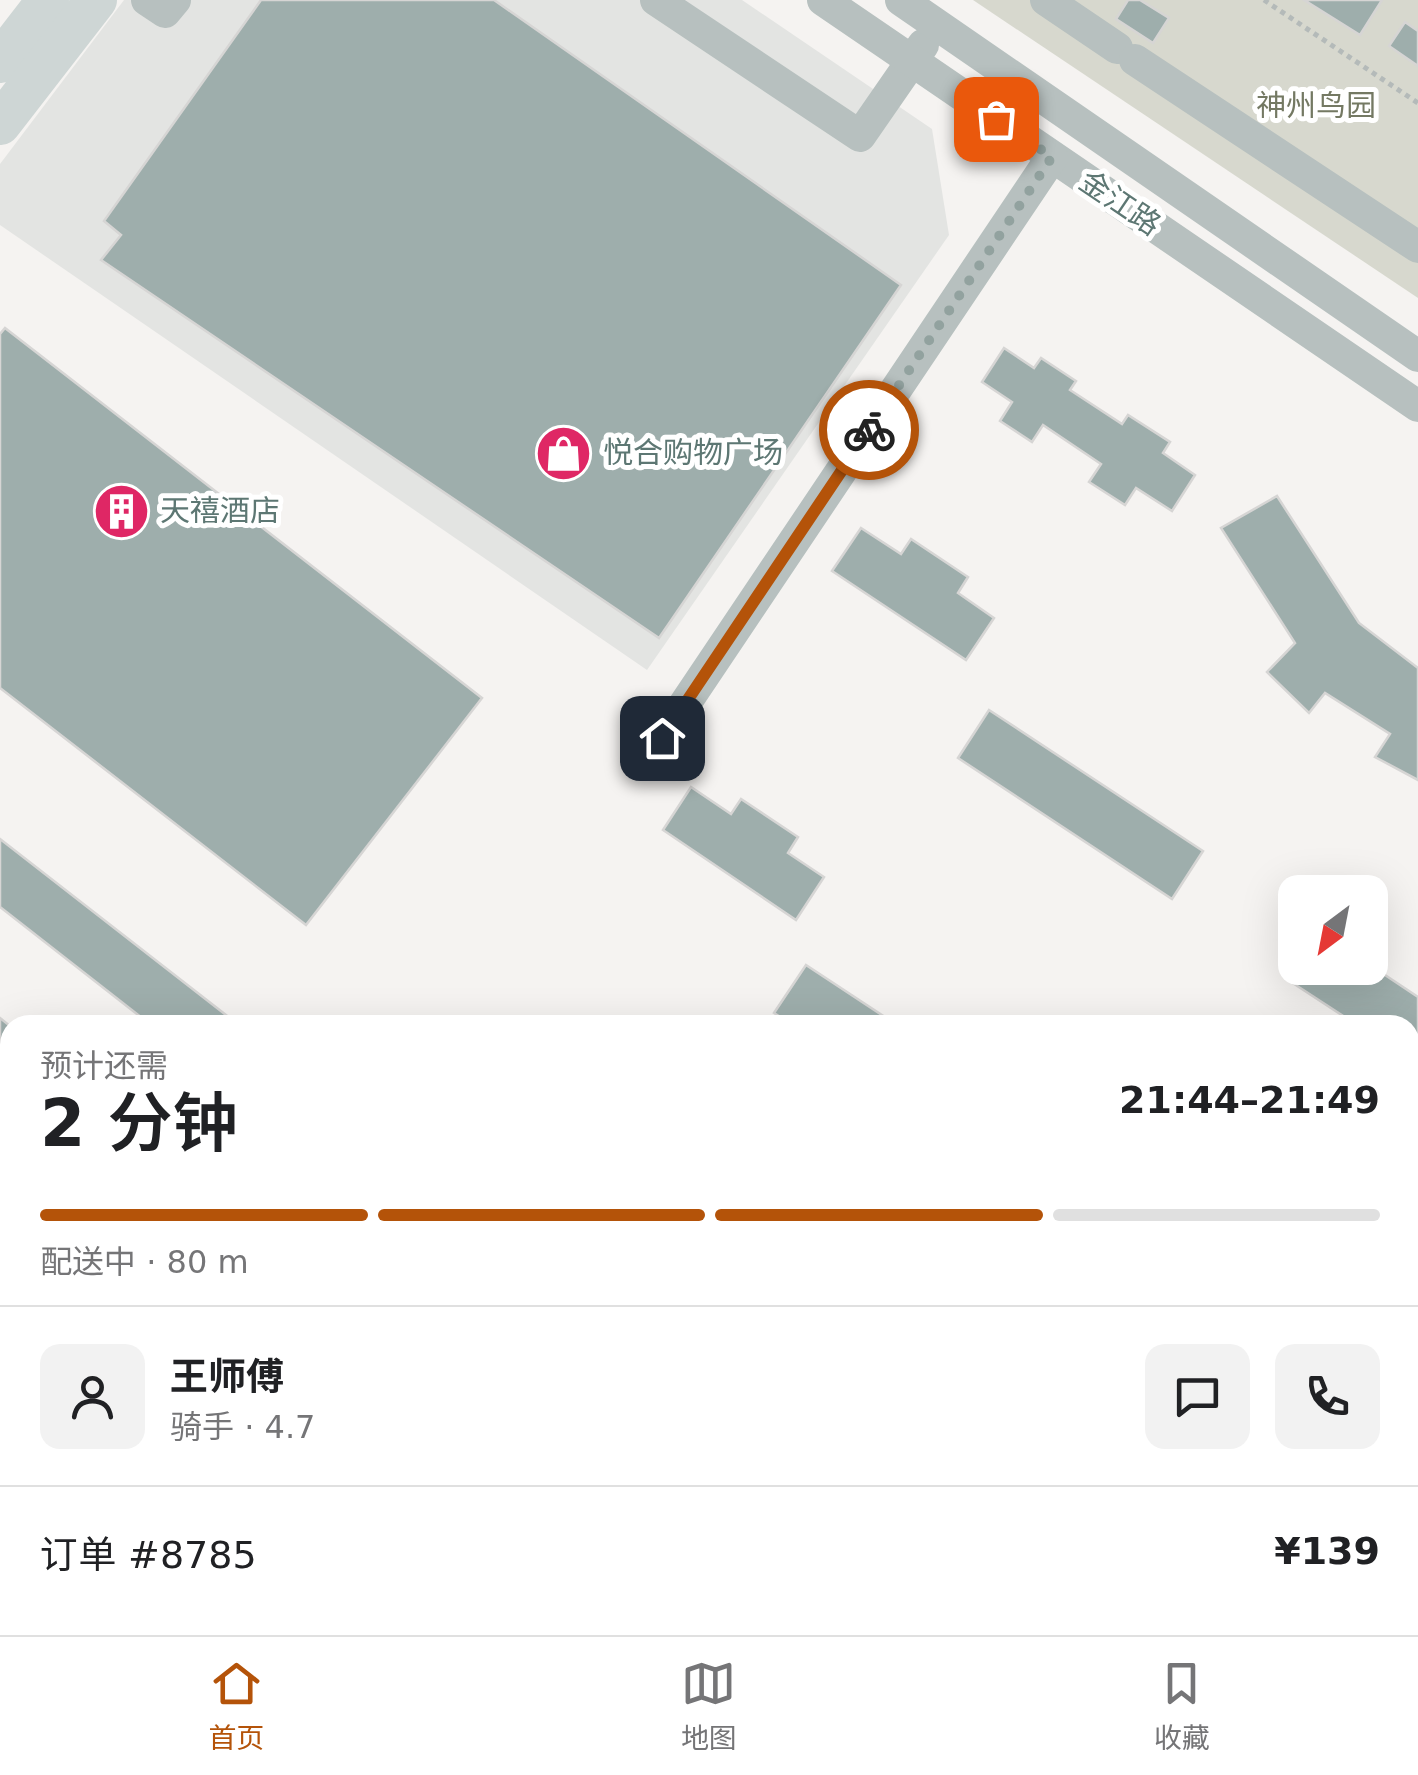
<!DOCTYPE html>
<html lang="zh">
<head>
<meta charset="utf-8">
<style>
  :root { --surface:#fff; --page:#f2f2f2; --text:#202124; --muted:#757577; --line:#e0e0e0; --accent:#b45309 }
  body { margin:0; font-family:"DejaVu Sans","Noto Sans SC",sans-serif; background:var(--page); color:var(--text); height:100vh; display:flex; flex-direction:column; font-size:38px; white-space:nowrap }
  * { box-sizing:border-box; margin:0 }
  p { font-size:32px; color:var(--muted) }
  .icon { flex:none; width:55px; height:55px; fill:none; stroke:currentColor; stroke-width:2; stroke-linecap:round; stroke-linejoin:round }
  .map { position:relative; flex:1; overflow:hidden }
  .sheet { position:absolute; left:0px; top:1015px; width:1420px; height:620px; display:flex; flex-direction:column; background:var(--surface); border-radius:30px 30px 0 0; box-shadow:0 10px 40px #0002 }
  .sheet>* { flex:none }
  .needle { width:65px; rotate:212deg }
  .controls { position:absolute; left:1278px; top:875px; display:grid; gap:20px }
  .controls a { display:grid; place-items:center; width:110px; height:110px; border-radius:20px; background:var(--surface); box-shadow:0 10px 40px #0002; font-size:50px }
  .pin { position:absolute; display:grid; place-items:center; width:85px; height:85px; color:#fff; margin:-42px; border-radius:20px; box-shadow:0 5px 15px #0006 }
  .courier { position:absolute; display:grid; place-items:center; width:100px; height:100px; margin:-50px; border:8px solid #b45309; border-radius:50%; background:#fff; color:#222; box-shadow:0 2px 12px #0007 }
  .head em { font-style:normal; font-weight:600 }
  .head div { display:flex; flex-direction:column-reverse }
  .head { display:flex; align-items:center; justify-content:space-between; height:170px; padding:0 40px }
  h1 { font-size:65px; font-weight:600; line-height:75px }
  .bar { display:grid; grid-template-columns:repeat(4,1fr); gap:15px 10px; align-content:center; height:120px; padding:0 40px }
  .bar i { height:12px; border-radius:8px; background:var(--line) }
  .bar .current { background:var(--accent) }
  .bar p { grid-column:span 4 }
  .line { display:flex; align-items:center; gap:25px; padding:0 40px; border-top:2px solid var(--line) }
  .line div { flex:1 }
  .round { display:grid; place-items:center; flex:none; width:105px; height:105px; border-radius:20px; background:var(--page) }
  .dock { display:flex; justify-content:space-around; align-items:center; height:140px; border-top:2px solid var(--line); background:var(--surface); font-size:28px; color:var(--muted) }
  .dock a { display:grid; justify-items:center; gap:5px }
  .dock .current { color:var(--accent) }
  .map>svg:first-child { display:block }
  .built { fill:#e3e4e2 }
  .green { fill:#d7d8ce }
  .building { fill:#9eaeac; stroke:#d6d5d4; stroke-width:2.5 }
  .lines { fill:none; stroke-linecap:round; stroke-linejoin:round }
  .path { stroke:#b4bab9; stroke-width:5; stroke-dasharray:5 5; stroke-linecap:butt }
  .minor { stroke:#b7c0bf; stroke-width:32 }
  .major { stroke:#ced6d5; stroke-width:42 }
  .done { stroke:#92a29f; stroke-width:10; stroke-dasharray:0 18 }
  .route { stroke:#b45309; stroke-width:12 }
  .labels { text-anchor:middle; stroke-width:10; stroke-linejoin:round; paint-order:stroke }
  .park-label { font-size:30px; fill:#747963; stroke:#fff }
  .street-label { font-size:30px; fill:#5d7773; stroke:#fff }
  .poi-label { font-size:30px; fill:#5d7773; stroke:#fff; text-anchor:start }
</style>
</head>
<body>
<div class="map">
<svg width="1418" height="1635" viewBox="0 0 1418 1635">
  <rect width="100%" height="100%" fill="#f5f3f1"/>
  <g class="built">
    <path d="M 124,0 L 742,0 L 932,129 L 949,235 L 647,670 L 0,225 L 0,164 Z"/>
    <path d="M 10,1289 L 10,1625 L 992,1625 L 1006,1635 L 0,1635 L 0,1299 Z"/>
  </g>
  <path class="green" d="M 973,0 L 1418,0 L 1418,298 Z"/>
  <g class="building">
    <path d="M 261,0 L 494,0 L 901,285 L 659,638 L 101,260 L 121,235 L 104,221 Z"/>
    <path d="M 1128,0 L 1140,0 L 1169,18 L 1153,43 L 1116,19 Z"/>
    <path d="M 1304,0 L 1382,0 L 1360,35 Z"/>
    <path d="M 1405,22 L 1418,31 L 1418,66 L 1389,46 Z"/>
    <path d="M 5,328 L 482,698 L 306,925 L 0,688 L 0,334 Z"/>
    <path d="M 1004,348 L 1034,368 L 1041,358 L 1076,381 L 1070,390 L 1122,424 L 1128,415 L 1170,442 L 1163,453 L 1195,475 L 1172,511 L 1136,488 L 1125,505 L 1089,482 L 1101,464 L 1043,425 L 1032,442 L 1000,421 L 1012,402 L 982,382 Z"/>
    <path d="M 1277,496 L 1359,623 L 1418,668 L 1418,780 L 1375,757 L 1390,734 L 1325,693 L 1309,713 L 1267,672 L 1295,643 L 1221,528 Z"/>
    <path d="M 861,528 L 901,554 L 911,539 L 968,577 L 958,593 L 994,618 L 966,660 L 832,571 Z"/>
    <path d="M 989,710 L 1203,851 L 1172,899 L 958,758 Z"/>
    <path d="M 691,787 L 731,814 L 741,799 L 798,837 L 788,853 L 824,877 L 796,920 L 663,830 Z"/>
    <path d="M 0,839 L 235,1022 L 233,1025 L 151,1025 L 0,907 Z"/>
    <path d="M 806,965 L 897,1025 L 793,1025 L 774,1013 Z"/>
    <path d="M 1370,965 L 1418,997 L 1418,1065 L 1410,1060 L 1410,1025 L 1357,1025 L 1288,980 L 1296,968 Z"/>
    <path d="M 0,1018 L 10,1026 L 10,1095 L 0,1087 Z"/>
    <path d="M 0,1187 L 10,1195 L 10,1260 L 0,1253 Z"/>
    <path d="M 1410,1415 L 1418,1421 L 1418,1483 L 1410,1478 Z"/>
    <path d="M 538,1625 L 897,1625 L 911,1635 L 552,1635 Z"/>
    <path d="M 1147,1625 L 1242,1625 L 1252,1632 L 1258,1625 L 1284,1625 L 1297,1635 L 1160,1635 Z"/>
  </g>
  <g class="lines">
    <path class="path" d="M 1264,0 L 1418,103"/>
    <g class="minor">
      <path d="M 147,0 L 165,12 L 175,0"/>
      <path d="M 656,0 L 860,136 L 923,45"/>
      <path d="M 823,0 L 1418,406"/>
      <path d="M 901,0 L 1418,356"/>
      <path d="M 1046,0 L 1117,48"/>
      <path d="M 1135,60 L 1418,247"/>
      <path d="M 662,738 L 1052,157"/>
    </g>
    <g class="major">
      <path d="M 0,62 L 48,0"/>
      <path d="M 0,124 L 96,0"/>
    </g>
  </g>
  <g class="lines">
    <path class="done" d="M 869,430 L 1052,157 L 996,119"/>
    <path class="route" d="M 662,738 L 869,430"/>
  </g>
  <defs>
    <symbol id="shop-disc" viewBox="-11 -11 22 22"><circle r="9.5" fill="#df2765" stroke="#fff"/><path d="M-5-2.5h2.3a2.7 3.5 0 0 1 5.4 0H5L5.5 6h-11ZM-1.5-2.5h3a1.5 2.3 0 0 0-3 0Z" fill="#fff"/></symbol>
    <symbol id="building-disc" viewBox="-11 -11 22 22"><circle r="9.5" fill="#df2765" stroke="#fff"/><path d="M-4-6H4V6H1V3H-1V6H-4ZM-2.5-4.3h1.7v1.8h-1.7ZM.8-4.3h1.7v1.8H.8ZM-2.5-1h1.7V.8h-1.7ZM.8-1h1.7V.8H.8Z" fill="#fff"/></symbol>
  </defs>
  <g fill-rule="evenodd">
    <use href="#shop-disc" x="532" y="422" width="63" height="63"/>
    <use href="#building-disc" x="90" y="480" width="63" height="63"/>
  </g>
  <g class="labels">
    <g class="park-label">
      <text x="1316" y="116">神州鸟园</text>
    </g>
    <g class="street-label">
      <text transform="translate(1120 203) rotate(34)" y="10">金江路</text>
    </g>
    <g class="poi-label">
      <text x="603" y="463">悦合购物广场</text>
      <text x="160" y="521">天禧酒店</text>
    </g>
  </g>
</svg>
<div class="controls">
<a><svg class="needle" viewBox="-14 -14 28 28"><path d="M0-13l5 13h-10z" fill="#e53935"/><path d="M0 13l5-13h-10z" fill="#757577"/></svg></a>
</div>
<div class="pin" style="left:996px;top:119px;background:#ea580c"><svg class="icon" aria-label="bag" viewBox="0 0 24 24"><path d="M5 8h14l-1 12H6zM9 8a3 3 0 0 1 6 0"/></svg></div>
<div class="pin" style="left:662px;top:738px;background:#1f2937"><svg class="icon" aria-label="home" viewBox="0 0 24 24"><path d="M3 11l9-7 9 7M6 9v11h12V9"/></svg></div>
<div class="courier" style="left:869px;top:430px"><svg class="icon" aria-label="bike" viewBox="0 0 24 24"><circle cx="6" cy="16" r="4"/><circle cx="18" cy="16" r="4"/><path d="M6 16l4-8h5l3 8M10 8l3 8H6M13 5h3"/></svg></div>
<section class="sheet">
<div class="head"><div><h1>2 分钟</h1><p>预计还需</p></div><em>21:44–21:49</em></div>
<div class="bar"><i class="current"></i><i class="current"></i><i class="current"></i><i></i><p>配送中 · 80 m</p></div>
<div class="line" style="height:180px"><a class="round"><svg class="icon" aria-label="person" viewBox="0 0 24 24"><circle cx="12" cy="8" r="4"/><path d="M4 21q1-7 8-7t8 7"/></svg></a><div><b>王师傅</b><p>骑手 · 4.7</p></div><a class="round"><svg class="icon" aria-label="chat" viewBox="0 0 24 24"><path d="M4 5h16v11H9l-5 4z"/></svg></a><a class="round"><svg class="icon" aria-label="phone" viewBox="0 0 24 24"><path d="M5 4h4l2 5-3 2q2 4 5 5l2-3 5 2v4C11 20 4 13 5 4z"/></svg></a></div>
<div class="line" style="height:130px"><div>订单 #8785</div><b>¥139</b></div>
</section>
</div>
<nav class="dock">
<a class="current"><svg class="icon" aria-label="home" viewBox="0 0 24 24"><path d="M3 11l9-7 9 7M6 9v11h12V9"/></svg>首页</a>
<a><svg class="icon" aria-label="map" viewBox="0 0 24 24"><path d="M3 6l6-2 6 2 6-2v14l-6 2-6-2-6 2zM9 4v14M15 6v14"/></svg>地图</a>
<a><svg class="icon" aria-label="saved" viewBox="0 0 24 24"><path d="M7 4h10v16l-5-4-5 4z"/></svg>收藏</a>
</nav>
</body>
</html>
